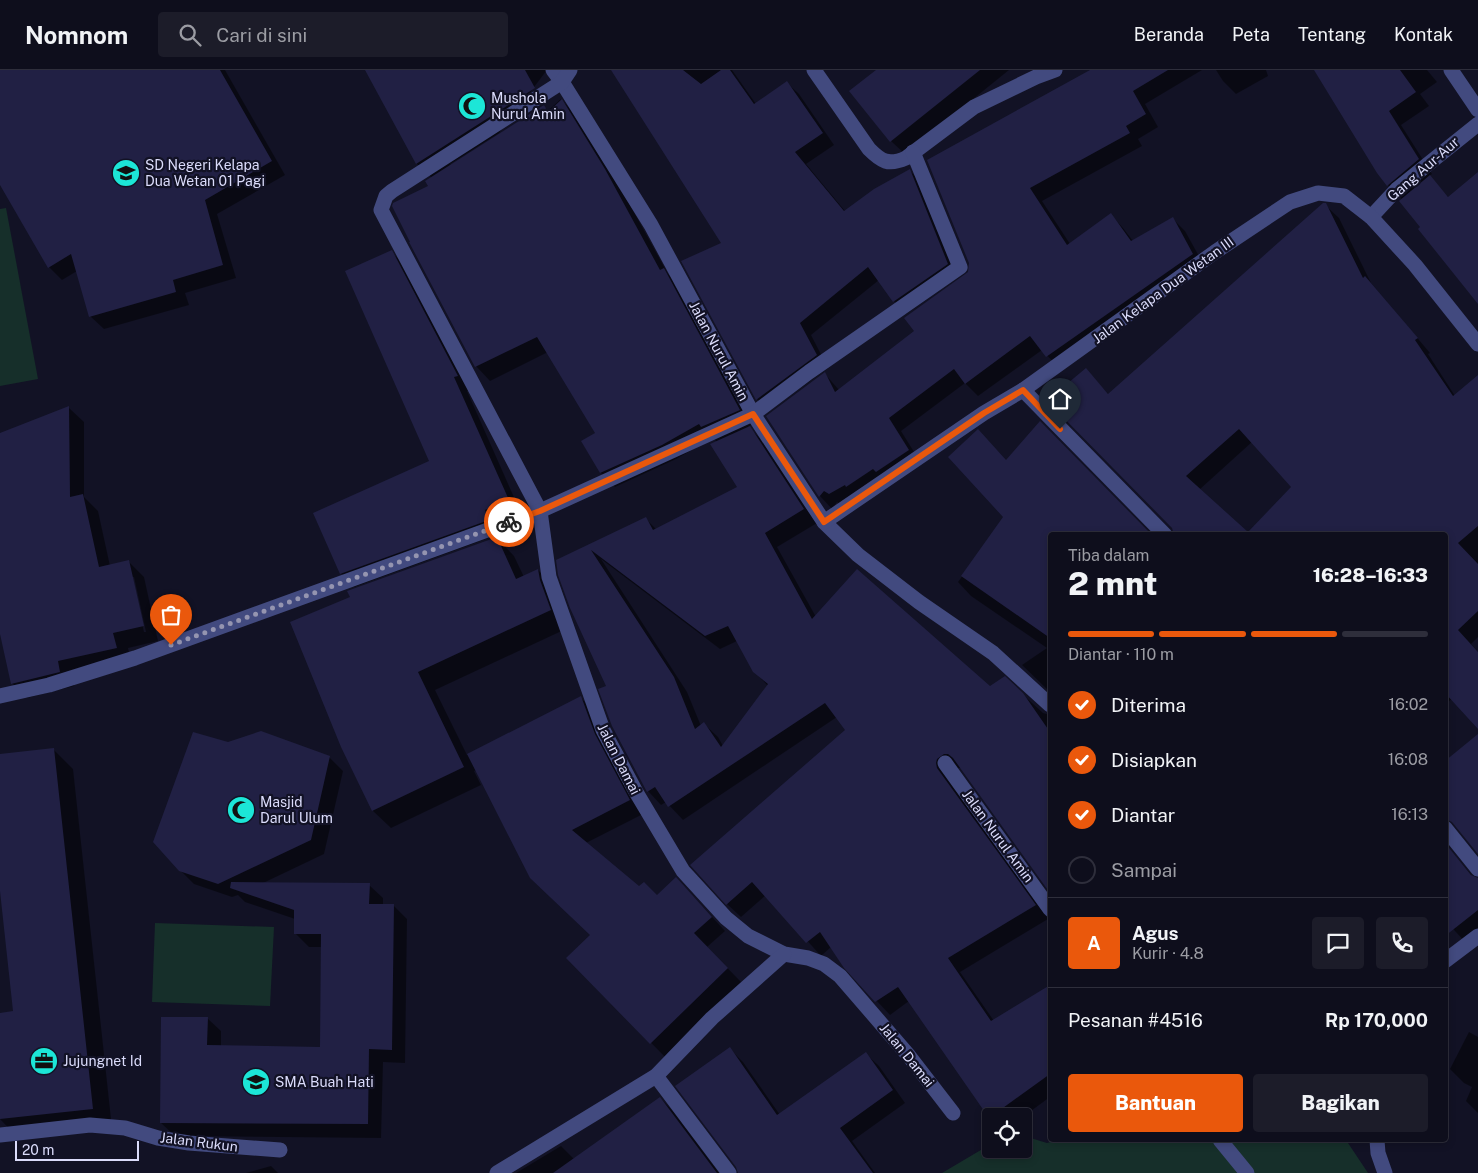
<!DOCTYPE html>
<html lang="id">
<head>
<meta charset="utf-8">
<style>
  :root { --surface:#0e0e1c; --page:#1c1c29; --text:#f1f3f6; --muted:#9b9ca3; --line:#2e2e3b; --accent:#ea580c }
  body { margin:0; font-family:"Public Sans",sans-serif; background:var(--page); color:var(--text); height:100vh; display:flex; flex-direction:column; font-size:19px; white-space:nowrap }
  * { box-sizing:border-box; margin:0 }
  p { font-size:16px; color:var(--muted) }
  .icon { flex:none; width:28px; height:28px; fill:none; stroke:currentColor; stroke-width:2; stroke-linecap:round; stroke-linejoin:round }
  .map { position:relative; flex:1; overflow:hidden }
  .drawer { position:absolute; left:1048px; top:462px; width:400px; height:610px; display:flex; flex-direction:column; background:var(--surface); border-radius:5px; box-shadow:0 2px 8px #0003,0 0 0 1px var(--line) }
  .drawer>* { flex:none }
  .controls { position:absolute; left:982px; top:1038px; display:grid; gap:10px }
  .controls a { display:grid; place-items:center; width:50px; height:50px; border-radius:5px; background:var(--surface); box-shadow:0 2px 8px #0003,0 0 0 1px var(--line); font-size:25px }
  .scale { position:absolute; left:15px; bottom:12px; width:124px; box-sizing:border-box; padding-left:5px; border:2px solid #dbdcfb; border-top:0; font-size:14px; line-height:18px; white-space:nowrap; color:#dbdcfb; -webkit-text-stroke:4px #121225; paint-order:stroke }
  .pin { position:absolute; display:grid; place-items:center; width:42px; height:42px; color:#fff; margin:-51px -21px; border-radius:50% 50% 50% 0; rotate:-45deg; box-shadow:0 0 5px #0007 }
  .pin .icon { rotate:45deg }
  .courier { position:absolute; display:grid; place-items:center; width:50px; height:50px; margin:-25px; border:4px solid #ea580c; border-radius:50%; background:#fff; color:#222; box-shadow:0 1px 6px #0007 }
  .summary em { font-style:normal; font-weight:800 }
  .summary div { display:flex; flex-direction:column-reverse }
  .summary { display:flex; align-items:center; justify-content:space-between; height:85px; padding:0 20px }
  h1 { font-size:32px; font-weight:800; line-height:38px }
  .bar { display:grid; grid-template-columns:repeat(4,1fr); gap:8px 5px; align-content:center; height:60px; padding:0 20px }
  .bar i { height:6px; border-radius:4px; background:var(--line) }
  .bar .selected { background:var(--accent) }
  .bar p { grid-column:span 4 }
  .line { display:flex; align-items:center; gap:12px; padding:0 20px; border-top:1px solid var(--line) }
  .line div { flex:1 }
  .round { display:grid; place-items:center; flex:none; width:52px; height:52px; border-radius:5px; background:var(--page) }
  ol { padding:0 20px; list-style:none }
  li { display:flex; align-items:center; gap:15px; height:55px }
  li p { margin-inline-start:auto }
  li .icon { padding:5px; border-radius:50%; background:var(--accent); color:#fff; stroke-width:4 }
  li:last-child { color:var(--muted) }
  li i { width:28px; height:28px; border:2px solid var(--line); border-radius:50% }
  .primary-button { display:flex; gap:10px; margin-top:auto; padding:10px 20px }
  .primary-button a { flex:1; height:58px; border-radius:5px; background:var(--accent); color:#fff; font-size:20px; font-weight:800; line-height:58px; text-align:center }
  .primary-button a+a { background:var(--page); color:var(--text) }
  header { display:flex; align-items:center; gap:30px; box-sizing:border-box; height:70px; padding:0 25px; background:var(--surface); border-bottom:1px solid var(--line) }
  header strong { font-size:24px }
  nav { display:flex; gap:28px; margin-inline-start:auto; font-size:18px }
  .search { width:350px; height:45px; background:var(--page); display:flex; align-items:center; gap:12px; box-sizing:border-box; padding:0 18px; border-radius:5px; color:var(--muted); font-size:19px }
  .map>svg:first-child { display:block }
  .green { fill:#162f2a }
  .shadow { fill:#0007; fill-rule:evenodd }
  .building { fill:#212044; fill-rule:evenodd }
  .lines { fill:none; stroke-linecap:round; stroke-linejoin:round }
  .minor { stroke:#424a7f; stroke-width:15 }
  .done { stroke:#9595b0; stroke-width:5; stroke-dasharray:0 9 }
  .route { stroke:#ea580c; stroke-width:6 }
  .labels { text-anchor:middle; stroke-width:4.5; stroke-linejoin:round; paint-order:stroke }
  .poi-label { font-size:14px; fill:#dbdcfb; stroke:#121225; text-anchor:start }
  .street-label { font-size:14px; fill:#dbdcfb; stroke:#121225 }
</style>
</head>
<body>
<header>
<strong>Nomnom</strong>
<div class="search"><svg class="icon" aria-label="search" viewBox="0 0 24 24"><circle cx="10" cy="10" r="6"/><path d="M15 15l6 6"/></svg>Cari di sini</div>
<nav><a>Beranda</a><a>Peta</a><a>Tentang</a><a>Kontak</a></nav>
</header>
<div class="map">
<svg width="1478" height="1103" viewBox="0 0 1478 1103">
  <rect width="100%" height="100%" fill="#121225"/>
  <g class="green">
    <path d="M 6,138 L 38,309 L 0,316 L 0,139 Z"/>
    <path d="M 155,853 L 274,857 L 270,936 L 152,932 Z"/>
    <path d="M 1024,1066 L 1047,1073 L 1057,1070 L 1346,1070 L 1368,1103 L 942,1103 L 991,1074 L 991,1079 L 1024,1079 Z"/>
  </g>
  <g class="shadow">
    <path d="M 0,0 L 225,0 L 285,105 L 217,144 L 236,208 L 185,223 L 189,235 L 104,259 L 90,246 L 77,201 L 62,210 L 49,197 L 0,112 Z"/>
    <path d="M 379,0 L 547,0 L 499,63 L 450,94 L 465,109 L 466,114 L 561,29 L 575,44 L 619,115 L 668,204 L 678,214 L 753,354 L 748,357 L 763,371 L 817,453 L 777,477 L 816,547 L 990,618 L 1005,608 L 1043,643 L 1050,645 L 1050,821 L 961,698 L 954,698 L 951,713 L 1048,849 L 960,902 L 994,951 L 1050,917 L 1050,1027 L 1024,1046 L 991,1046 L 991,1048 L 909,931 L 890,945 L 845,897 L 831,877 L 821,886 L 766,825 L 741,847 L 727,834 L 847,660 L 837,647 L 683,750 L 666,732 L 661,735 L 648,721 L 558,491 L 646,449 L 657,460 L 738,418 L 717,372 L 713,368 L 676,389 L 615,417 L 601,403 L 582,372 L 596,363 L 548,282 L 490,311 L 476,296 L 430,116 L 432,108 L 417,94 L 369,5 ZM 601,489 L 720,579 L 737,571 L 754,601 L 768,616 L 723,676 L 718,667 L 704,654 L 701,656 L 687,622 Z"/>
    <path d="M 612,0 L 732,0 L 756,34 L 786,12 L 799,24 L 834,75 L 806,94 L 845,141 L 910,101 L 922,113 L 960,206 L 906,244 L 894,231 L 879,210 L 811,265 L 828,298 L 769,341 L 757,329 L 683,191 L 723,174 Z"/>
    <path d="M 878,0 L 1009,0 L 905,84 L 892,72 L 851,22 Z"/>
    <path d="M 1093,0 L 1202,0 L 1145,34 L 1158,57 L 1138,69 L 1142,76 L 1042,131 L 1070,174 L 1111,145 L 1123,158 L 1133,171 L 1173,149 L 1185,161 L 1205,197 L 1059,298 L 1042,280 L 978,326 L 965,313 L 901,361 L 921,393 L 843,436 L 837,432 L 832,439 L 820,426 L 767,347 L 825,304 L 839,320 L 915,262 L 969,203 Z"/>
    <path d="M 1216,0 L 1266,0 L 1268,6 L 1236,24 L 1223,11 Z"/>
    <path d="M 1315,0 L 1427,0 L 1437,12 L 1420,24 L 1429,36 L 1401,55 L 1432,104 L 1429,106 L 1449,128 L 1478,103 L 1478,217 L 1422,157 L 1402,129 L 1388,115 Z"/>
    <path d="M 1325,135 L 1339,148 L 1371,213 L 1430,283 L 1428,284 L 1455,326 L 1478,332 L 1478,567 L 1471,574 L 1478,582 L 1478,657 L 1452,629 L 1445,634 L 1445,465 L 1175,465 L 1173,458 L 1086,300 L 1109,325 ZM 1252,372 L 1293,417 L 1248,464 L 1199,420 Z"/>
    <path d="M 391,182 L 405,195 L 471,319 L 467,321 L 521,443 L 498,454 L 502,463 L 354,517 L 341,503 L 430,391 Z"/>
    <path d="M 69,338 L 84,352 L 84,427 L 98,441 L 110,496 L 129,492 L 144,507 L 158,571 L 128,578 L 131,593 L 72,606 L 74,616 L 27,628 L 12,613 L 0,558 L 0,364 ZM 132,507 L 134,507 L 146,562 L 144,562 Z"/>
    <path d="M 1007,391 L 1150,465 L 1050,465 L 1050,622 L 1022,595 L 1047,578 L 971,526 L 958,512 L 1005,447 Z"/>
    <path d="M 497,468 L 514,486 L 524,507 L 538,500 L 556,518 L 568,558 L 435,620 L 467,685 L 581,628 L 594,641 L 643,744 L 586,773 L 640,818 L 657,826 L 690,823 L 725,861 L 707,877 L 741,912 L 665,987 L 568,888 L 591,865 L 477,700 L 474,701 L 481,715 L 391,758 L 373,741 L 342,677 Z"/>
    <path d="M 228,673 L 329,687 L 343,701 L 324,784 L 261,814 L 369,815 L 383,828 L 383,835 L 393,835 L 407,849 L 405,993 L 383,992 L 381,1068 L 175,1066 L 161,1053 L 207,948 L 221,961 L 221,977 L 321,978 L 322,877 L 309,877 L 295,863 L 295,849 L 245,832 L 238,825 L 232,827 L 194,814 L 180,800 Z"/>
    <path d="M 53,679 L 73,699 L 112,1058 L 19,1069 L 0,1049 L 0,944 L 15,942 L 0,807 L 0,685 Z"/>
    <path d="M 1445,774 L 1474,808 L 1478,809 L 1478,864 L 1466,873 L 1445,850 Z"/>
    <path d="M 1469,962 L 1478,967 L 1478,1043 L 1466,1031 L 1472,1017 L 1464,1013 L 1450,999 Z"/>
    <path d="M 730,979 L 743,992 L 780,1045 L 866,984 L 879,996 L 905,1033 L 852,1071 L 875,1103 L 739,1103 Z"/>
    <path d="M 660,1028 L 673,1041 L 719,1103 L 516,1103 L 561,1076 L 574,1089 Z"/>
    <path d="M 271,1096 L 278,1103 L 246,1103 Z"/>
  </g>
  <g class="building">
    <path d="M 0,0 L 220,0 L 272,91 L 205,130 L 223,195 L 173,210 L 176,222 L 89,247 L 71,184 L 48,198 L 0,115 Z"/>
    <path d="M 365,0 L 525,0 L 535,18 L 416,94 Z"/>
    <path d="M 611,0 L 683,0 L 701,14 L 721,0 L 730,0 L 754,34 L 787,11 L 823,63 L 795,82 L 844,141 L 874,119 L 910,99 L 948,194 L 893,232 L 868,197 L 800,253 L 817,285 L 756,330 L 681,191 L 721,173 Z"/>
    <path d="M 876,0 L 980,0 L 890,72 L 849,21 Z"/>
    <path d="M 1090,0 L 1168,0 L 1133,21 L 1146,44 L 1126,56 L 1130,63 L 1030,118 L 1067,175 L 1111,143 L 1131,171 L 1173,147 L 1193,184 L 1046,287 L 1030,266 L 965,314 L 954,299 L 889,348 L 909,380 L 876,402 L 873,399 L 846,417 L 845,415 L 829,424 L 824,421 L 819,427 L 766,346 L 825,302 L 835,322 L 914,261 L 904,248 L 968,202 L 969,193 L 927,90 Z"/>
    <path d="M 1314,0 L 1400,0 L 1416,22 L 1389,41 L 1419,89 L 1387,116 L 1377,103 Z"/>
    <path d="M 562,29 L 605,99 L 660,200 L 664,198 L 740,340 L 701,357 L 699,354 L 662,375 L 600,403 L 581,371 L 595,363 L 537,267 L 475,297 L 409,172 L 410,172 L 392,136 L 393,133 L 428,116 L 425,111 L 544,35 L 548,42 Z"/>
    <path d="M 1478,102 L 1478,234 L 1418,159 L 1420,157 L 1399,131 L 1430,105 L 1448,127 Z"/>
    <path d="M 1323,133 L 1326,133 L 1363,208 L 1365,206 L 1418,268 L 1415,270 L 1453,326 L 1478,305 L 1478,456 L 1458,473 L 1478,494 L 1478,541 L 1458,560 L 1478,582 L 1478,659 L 1445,623 L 1445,465 L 1174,465 L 1172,458 L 1053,337 L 1066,323 L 1062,318 L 1086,298 L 1108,324 ZM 1239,359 L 1291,417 L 1248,462 L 1186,406 Z"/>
    <path d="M 392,180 L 458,306 L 454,307 L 509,430 L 485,440 L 489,450 L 340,504 L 313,443 L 429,391 L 345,201 Z"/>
    <path d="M 69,336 L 70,427 L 83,424 L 99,497 L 129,490 L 144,556 L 113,563 L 117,578 L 58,591 L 60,602 L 11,614 L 0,564 L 0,363 Z"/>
    <path d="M 1040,351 L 1152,465 L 1050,465 L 1050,568 L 961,506 L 1003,447 L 948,387 L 978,359 L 1006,390 Z"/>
    <path d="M 750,356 L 804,439 L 765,463 L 812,549 L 857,499 L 990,616 L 1005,606 L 1023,623 L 1050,662 L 1050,823 L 953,688 L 948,684 L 944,684 L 937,689 L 936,693 L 937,698 L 1036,835 L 948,888 L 991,951 L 1050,915 L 1050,1004 L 989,1048 L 898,917 L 875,932 L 844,898 L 820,862 L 806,873 L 752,812 L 726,835 L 690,795 L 845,660 L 825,633 L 668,737 L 655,717 L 647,722 L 612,656 L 598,619 L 606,616 L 570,538 L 558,505 L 556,490 L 646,447 L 653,460 L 737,417 L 710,374 ZM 591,480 L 705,566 L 728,556 L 753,602 L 768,614 L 721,677 L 704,652 L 695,659 L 674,607 Z"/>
    <path d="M 497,467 L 516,509 L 538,499 L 540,510 L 551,540 L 418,602 L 464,697 L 372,741 L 341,677 L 290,552 L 350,527 L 347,521 Z"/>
    <path d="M 581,626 L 595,664 L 630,730 L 572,760 L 639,816 L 644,812 L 657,825 L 676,807 L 712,847 L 694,863 L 728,898 L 650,974 L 566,888 L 590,865 L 530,808 L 467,684 Z"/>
    <path d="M 261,661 L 330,686 L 311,770 L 218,814 L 179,801 L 153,772 L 193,662 L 228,672 Z"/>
    <path d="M 1478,664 L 1478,784 L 1452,752 L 1445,749 L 1445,691 Z"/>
    <path d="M 54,678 L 93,1039 L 0,1049 L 0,943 L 13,941 L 0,821 L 0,684 Z"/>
    <path d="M 1445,773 L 1471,805 L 1478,808 L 1478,840 L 1445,866 Z"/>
    <path d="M 231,812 L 370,813 L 369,834 L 394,834 L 392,980 L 369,979 L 368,1054 L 160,1053 L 161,947 L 208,947 L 207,975 L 320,977 L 321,864 L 294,864 L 294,840 L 230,818 Z"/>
    <path d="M 730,977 L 777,1045 L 866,982 L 893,1020 L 840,1058 L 873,1103 L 738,1103 L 736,1097 L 675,1016 Z"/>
    <path d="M 660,1027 L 717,1103 L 553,1103 Z"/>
  </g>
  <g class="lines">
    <g class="minor">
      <path d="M 553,0 L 562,12 L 651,155 L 753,344 L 824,452 L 858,485 L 919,532 L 993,583 L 1050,635"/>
      <path d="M 570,0 L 562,12 L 392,121 L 386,126 L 381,140 L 540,441 L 549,507 L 603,660 L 636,722 L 683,801 L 726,848 L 748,866 L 784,884 L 808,888 L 824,894 L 840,906 L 909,986 L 953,1043"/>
      <path d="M 814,0 L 869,79 C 881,91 888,96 906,88 L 974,37 L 1036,7 L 1055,0"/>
      <path d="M 1451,0 L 1478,40"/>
      <path d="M 1371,147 L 1397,119 L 1478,54"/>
      <path d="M 1023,320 L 1165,465"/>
      <path d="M 824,452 L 984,343 L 1023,320 L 1215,182 L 1290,132 L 1318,123 L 1344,126 L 1371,147 L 1415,195 L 1478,274"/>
      <path d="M 0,626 L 49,615 L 135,588 L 540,441 L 753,344 L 809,302 L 960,197 L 913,82"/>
      <path d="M 945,693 L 1050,839"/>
      <path d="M 1445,758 L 1478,799"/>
      <path d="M 1445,891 L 1478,866"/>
      <path d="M 656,1006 L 729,1103"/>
      <path d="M 0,1065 L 90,1055 L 125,1058 L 158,1068 L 189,1073 L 280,1080"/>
      <path d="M 1220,1070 L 1247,1103"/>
      <path d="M 1377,1070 L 1378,1083 L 1385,1103"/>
      <path d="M 497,1103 L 656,1006 L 712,948 L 784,884"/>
    </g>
  </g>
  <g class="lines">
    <path class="done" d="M 171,575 L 509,452"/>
    <path class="route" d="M 509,452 L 540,441 L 753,344 L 824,452 L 984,343 L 1023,320 L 1060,359"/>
  </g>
  <defs>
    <symbol id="mosque-disc" viewBox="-11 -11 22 22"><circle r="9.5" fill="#1ce6d7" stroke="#121225"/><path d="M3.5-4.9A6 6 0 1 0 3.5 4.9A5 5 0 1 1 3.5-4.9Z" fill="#111"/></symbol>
    <symbol id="school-disc" viewBox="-11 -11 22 22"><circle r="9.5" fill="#1ce6d7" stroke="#121225"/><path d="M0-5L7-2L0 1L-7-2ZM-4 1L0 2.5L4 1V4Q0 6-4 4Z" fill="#111"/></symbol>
    <symbol id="office-disc" viewBox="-11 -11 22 22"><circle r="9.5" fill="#1ce6d7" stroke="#121225"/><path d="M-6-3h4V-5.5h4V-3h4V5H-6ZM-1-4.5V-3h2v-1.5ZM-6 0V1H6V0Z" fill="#111"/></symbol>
  </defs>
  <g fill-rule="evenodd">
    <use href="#mosque-disc" x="456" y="20" width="32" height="32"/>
    <use href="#school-disc" x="110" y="87" width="32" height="32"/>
    <use href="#mosque-disc" x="225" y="724" width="32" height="32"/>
    <use href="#office-disc" x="28" y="975" width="32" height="32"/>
    <use href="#school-disc" x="240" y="996" width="32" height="32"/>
  </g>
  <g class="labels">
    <g class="poi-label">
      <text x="491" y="33">Mushola<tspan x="491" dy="16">Nurul Amin</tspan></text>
      <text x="145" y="100">SD Negeri Kelapa<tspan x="145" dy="16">Dua Wetan 01 Pagi</tspan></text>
      <text x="260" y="737">Masjid<tspan x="260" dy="16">Darul Ulum</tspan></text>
      <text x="63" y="996">Jujungnet Id</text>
      <text x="275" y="1017">SMA Buah Hati</text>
    </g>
    <g class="street-label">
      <text transform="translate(1423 99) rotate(-41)" y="5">Gang Aur-Aur</text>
      <text transform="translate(1163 220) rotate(-36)" y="5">Jalan Kelapa Dua Wetan III</text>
      <text transform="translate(719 281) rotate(62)" y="5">Jalan Nurul Amin</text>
      <text transform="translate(619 689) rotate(63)" y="5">Jalan Damai</text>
      <text transform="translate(998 766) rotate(54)" y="5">Jalan Nurul Amin</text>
      <text transform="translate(907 985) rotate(51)" y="5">Jalan Damai</text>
      <text transform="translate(199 1072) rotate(7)" y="5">Jalan Rukun</text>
    </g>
  </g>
</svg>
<div class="controls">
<a><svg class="icon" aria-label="locate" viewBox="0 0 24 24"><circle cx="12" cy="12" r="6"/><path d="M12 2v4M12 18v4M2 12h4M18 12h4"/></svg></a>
</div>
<div class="scale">20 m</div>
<div class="pin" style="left:171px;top:575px;background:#ea580c"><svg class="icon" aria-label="bag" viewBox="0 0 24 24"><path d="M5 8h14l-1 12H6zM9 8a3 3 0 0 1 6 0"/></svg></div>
<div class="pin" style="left:1060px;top:359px;background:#1f2937"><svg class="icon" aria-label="home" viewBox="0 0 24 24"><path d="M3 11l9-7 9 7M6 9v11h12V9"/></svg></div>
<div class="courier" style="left:509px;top:452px"><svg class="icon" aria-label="bike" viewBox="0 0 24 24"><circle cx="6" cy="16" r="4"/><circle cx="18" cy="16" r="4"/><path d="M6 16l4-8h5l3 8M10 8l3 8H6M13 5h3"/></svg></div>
<section class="drawer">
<div class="summary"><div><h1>2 mnt</h1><p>Tiba dalam</p></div><em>16:28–16:33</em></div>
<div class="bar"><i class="selected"></i><i class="selected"></i><i class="selected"></i><i></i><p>Diantar · 110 m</p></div>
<ol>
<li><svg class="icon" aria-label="check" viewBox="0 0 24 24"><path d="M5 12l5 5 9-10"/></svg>Diterima<p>16:02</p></li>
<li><svg class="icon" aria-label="check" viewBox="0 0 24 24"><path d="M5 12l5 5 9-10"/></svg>Disiapkan<p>16:08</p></li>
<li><svg class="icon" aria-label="check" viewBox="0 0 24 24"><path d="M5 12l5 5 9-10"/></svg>Diantar<p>16:13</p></li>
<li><i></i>Sampai</li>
</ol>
<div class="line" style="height:90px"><b class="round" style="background:var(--accent);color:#fff">A</b><div><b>Agus</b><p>Kurir · 4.8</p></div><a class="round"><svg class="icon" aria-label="chat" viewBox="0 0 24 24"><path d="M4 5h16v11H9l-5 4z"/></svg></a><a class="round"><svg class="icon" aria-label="phone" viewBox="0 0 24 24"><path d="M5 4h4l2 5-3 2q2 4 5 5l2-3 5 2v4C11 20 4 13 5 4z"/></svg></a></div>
<div class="line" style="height:65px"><div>Pesanan #4516</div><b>Rp 170,000</b></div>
<div class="primary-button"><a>Bantuan</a><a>Bagikan</a></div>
</section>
</div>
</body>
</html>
